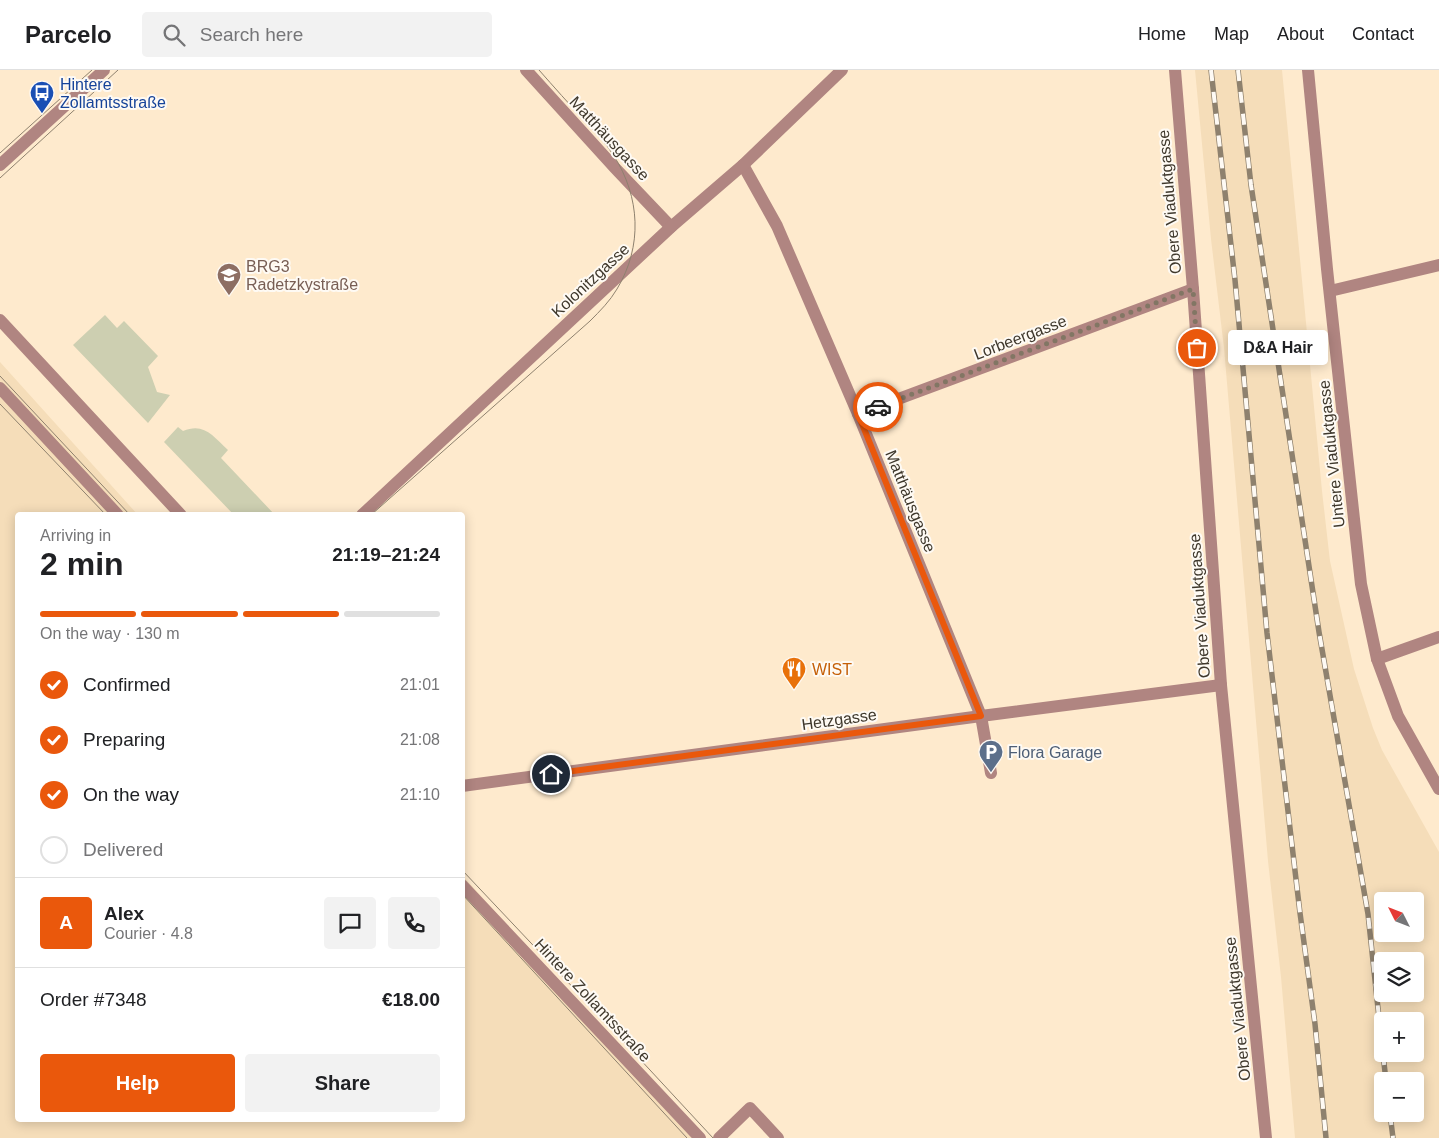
<!DOCTYPE html>
<html lang="en">
<head>
<meta charset="utf-8">
<style>
  :root { --surface:#fff; --page:#f2f2f2; --text:#202124; --muted:#757577; --line:#e0e0e0; --accent:#ea580c }
  body { margin:0; font-family:Helvetica,sans-serif; background:var(--page); color:var(--text); height:100vh; display:flex; flex-direction:column; font-size:19px; white-space:nowrap }
  * { box-sizing:border-box; margin:0 }
  p { font-size:16px; color:var(--muted) }
  .icon { flex:none; width:28px; height:28px; fill:none; stroke:currentColor; stroke-width:2; stroke-linecap:round; stroke-linejoin:round }
  .map { position:relative; flex:1; overflow:hidden }
  .drawer { position:absolute; left:15px; top:442px; width:450px; height:610px; display:flex; flex-direction:column; background:var(--surface); border-radius:5px; box-shadow:0 2px 12px #0003 }
  .drawer>* { flex:none }
  .needle { width:32px; rotate:312deg }
  .controls { position:absolute; left:1374px; top:822px; display:grid; gap:10px }
  .controls a { display:grid; place-items:center; width:50px; height:50px; border-radius:5px; background:var(--surface); box-shadow:0 2px 12px #0003; font-size:25px }
  .pin { position:absolute; display:grid; place-items:center; width:42px; height:42px; color:#fff; margin:-21px; border:2px solid #fff; border-radius:50%; box-shadow:0 1px 5px #0007 }
  .courier { position:absolute; display:grid; place-items:center; width:50px; height:50px; margin:-25px; border:4px solid #ea580c; border-radius:50%; background:#fff; color:#222; box-shadow:0 1px 6px #0007 }
  .bubble { position:absolute; height:35px; border-radius:5px; background:var(--surface); box-shadow:0 2px 12px #0003; font-size:16px; font-weight:800; line-height:35px; text-align:center }
  .summary em { font-style:normal; font-weight:800 }
  .summary div { display:flex; flex-direction:column-reverse }
  .summary { display:flex; align-items:center; justify-content:space-between; height:85px; padding:0 25px }
  h1 { font-size:32px; font-weight:800; line-height:38px }
  .bar { display:grid; grid-template-columns:repeat(4,1fr); gap:8px 5px; align-content:center; height:60px; padding:0 25px }
  .bar i { height:6px; border-radius:4px; background:var(--line) }
  .bar .active { background:var(--accent) }
  .bar p { grid-column:span 4 }
  .line { display:flex; align-items:center; gap:12px; padding:0 25px; border-top:1px solid var(--line) }
  .line div { flex:1 }
  .round { display:grid; place-items:center; flex:none; width:52px; height:52px; border-radius:5px; background:var(--page) }
  ol { padding:0 25px; list-style:none }
  li { display:flex; align-items:center; gap:15px; height:55px }
  li p { margin-inline-start:auto }
  li .icon { padding:5px; border-radius:50%; background:var(--accent); color:#fff; stroke-width:4 }
  li:last-child { color:var(--muted) }
  li i { width:28px; height:28px; border:2px solid var(--line); border-radius:50% }
  .primary-button { display:flex; gap:10px; margin-top:auto; padding:10px 25px }
  .primary-button a { flex:1; height:58px; border-radius:5px; background:var(--accent); color:#fff; font-size:20px; font-weight:800; line-height:58px; text-align:center }
  .primary-button a+a { background:var(--page); color:var(--text) }
  header { display:flex; align-items:center; gap:30px; box-sizing:border-box; height:70px; padding:0 25px; background:var(--surface); border-bottom:1px solid var(--line) }
  header strong { font-size:24px }
  nav { display:flex; gap:28px; margin-inline-start:auto; font-size:18px }
  .search { width:350px; height:45px; background:var(--page); display:flex; align-items:center; gap:12px; box-sizing:border-box; padding:0 18px; border-radius:5px; color:var(--muted); font-size:19px }
  .map>svg:first-child { display:block }
  .built { fill:#f5ddb9; fill-rule:evenodd }
  .green { fill:#cdcfb1 }
  .lines { fill:none; stroke-linecap:round; stroke-linejoin:round }
  .minor { stroke:#b08581; stroke-width:12 }
  .tram { stroke:#8e816e; stroke-width:1 }
  .rail-casing { stroke:#8e816e; stroke-width:5.5 }
  .rail { stroke:#fefaf4; stroke-width:4; stroke-dasharray:11; stroke-linecap:butt }
  .done { stroke:#827664; stroke-width:5; stroke-dasharray:0 9 }
  .route { stroke:#ea580c; stroke-width:6 }
  .labels { text-anchor:middle; stroke-width:4; stroke-linejoin:round; paint-order:stroke }
  .transit-label { font-size:16px; fill:#164399; stroke:#fefaf4; text-anchor:start }
  .street-label { font-size:16px; fill:#3f382c; stroke:#fefaf4 }
  .education-label { font-size:16px; fill:#785e54; stroke:#fefaf4; text-anchor:start }
  .food-label { font-size:16px; fill:#c56008; stroke:#fefaf4; text-anchor:start }
  .service-label { font-size:16px; fill:#4e5e75; stroke:#fefaf4; text-anchor:start }
</style>
</head>
<body>
<header>
<strong>Parcelo</strong>
<div class="search"><svg class="icon" aria-label="search" viewBox="0 0 24 24"><circle cx="10" cy="10" r="6"/><path d="M15 15l6 6"/></svg>Search here</div>
<nav><a>Home</a><a>Map</a><a>About</a><a>Contact</a></nav>
</header>
<div class="map">
<svg width="1439" height="1068" viewBox="0 0 1439 1068">
  <rect width="100%" height="100%" fill="#feeacd"/>
  <g class="built">
    <path d="M 1195,0 L 1282,0 L 1322,421 L 1330,491 L 1354,599 L 1373,658 L 1382,680 L 1439,782 L 1439,1068 L 1295,1068 L 1281,907 L 1268,791 L 1224,278 L 1211,169 ZM 1415,831 L 1415,864 L 1382,864 L 1382,831 ZM 1415,891 L 1415,924 L 1382,924 L 1382,891 ZM 1415,951 L 1415,984 L 1382,984 L 1382,951 ZM 1415,1011 L 1415,1044 L 1382,1044 L 1382,1011 Z"/>
    <path d="M 0,292 L 138,445 L 18,445 L 18,1050 L 462,1050 L 463,806 L 698,1068 L 0,1068 Z"/>
  </g>
  <g class="green">
    <path d="M 105,245 L 117,258 L 124,251 L 158,286 L 148,297 L 157,322 L 170,325 L 148,353 L 73,275 Z"/>
    <path d="M 178,357 L 183,361 C 204,352 213,366 228,380 L 221,388 L 275,445 L 234,445 L 164,372 Z"/>
  </g>
  <g class="lines">
    <g class="minor">
      <path d="M 526,0 L 615,98 L 671,157"/>
      <path d="M 1175,0 L 1193,219 L 1221,615 L 1266,1068"/>
      <path d="M 1308,0 L 1327,199 L 1361,514 L 1377,589 L 1398,646 L 1439,719"/>
      <path d="M 0,95 L 104,0"/>
      <path d="M 743,95 L 777,156 L 858,344 L 981,646 L 991,703"/>
      <path d="M 1330,221 L 1439,195"/>
      <path d="M 0,250 L 181,445"/>
      <path d="M 0,318 L 118,445"/>
      <path d="M 858,344 L 1193,219"/>
      <path d="M 362,445 L 671,157 L 743,95 L 842,0"/>
      <path d="M 1377,589 L 1439,567"/>
      <path d="M 462,716 L 981,646 L 1221,615"/>
      <path d="M 462,815 L 700,1068"/>
      <path d="M 719,1068 L 750,1038 L 778,1068"/>
    </g>
    <g class="tram">
      <path d="M 0,83 L 92,0"/>
      <path d="M 0,108 L 118,0"/>
      <path d="M 0,306 L 130,445"/>
      <path d="M 0,334 L 106,445"/>
      <path d="M 371,445 L 590,251 C 600,241 610,231 617,219 C 643,176 640,127 614,86 C 606,73 595,62 585,51 C 569,34 554,17 539,0"/>
      <path d="M 462,800 L 599,945 L 713,1068"/>
      <path d="M 462,824 L 687,1068"/>
    </g>
    <defs>
      <g id="rail">
        <path d="M 1211,0 L 1235,210 L 1267,563 L 1300,843 L 1315,954 L 1326,1068"/>
        <path d="M 1238,0 L 1251,115 L 1319,562 L 1368,844 L 1382,976"/>
        <path d="M 1383,984 L 1386,1011"/>
        <path d="M 1390,1044 L 1393,1068"/>
      </g>
    </defs>
    <use href="#rail" class="rail-casing"/>
    <use href="#rail" class="rail"/>
  </g>
  <g class="lines">
    <path class="done" d="M 878,337 L 1193,219 L 1197,278"/>
    <path class="route" d="M 551,704 L 981,646 L 858,344 L 878,337"/>
  </g>
  <defs>
    <symbol id="bus-pin" viewBox="-11 -11 22 30"><path d="M0 17L-7.5 6A9.5 9.5 0 1 1 7.5 6Z" fill="#1a4fb4" stroke="#fefaf4"/><path d="M-5-6H5V4H4V6H2V4H-2V6H-4V4H-5ZM-3.5-4V0h7V-4ZM-3.5 1.2v1.5H-2V1.2ZM2 1.2v1.5H3.5V1.2Z" fill="#fff"/></symbol>
    <symbol id="school-pin" viewBox="-11 -11 22 30"><path d="M0 17L-7.5 6A9.5 9.5 0 1 1 7.5 6Z" fill="#8d6e63" stroke="#fefaf4"/><path d="M0-5L7-2L0 1L-7-2ZM-4 1L0 2.5L4 1V4Q0 6-4 4Z" fill="#fff"/></symbol>
    <symbol id="restaurant-pin" viewBox="-11 -11 22 30"><path d="M0 17L-7.5 6A9.5 9.5 0 1 1 7.5 6Z" fill="#e8710a" stroke="#fefaf4"/><path d="M-5-6h1v4h1v-4h1v4h1v-4h1v5L-1.5 .5V6h-2V.5L-5-1ZM5-6V6H3V1.5H1.5Q1.5-4 5-6Z" fill="#fff"/></symbol>
    <symbol id="parking-pin" viewBox="-11 -11 22 30"><path d="M0 17L-7.5 6A9.5 9.5 0 1 1 7.5 6Z" fill="#5c6f8a" stroke="#fefaf4"/><path d="M-3.5-5.5H1a3.5 3.5 0 0 1 0 7H-1V5.5H-3.5ZM-1-3.4V-.6H.8a1.4 1.4 0 0 0 0-2.8Z" fill="#fff"/></symbol>
  </defs>
  <g fill-rule="evenodd">
    <use href="#bus-pin" x="28" y="9" width="28" height="38"/>
    <use href="#school-pin" x="215" y="191" width="28" height="38"/>
    <use href="#restaurant-pin" x="780" y="585" width="28" height="38"/>
    <use href="#parking-pin" x="977" y="668" width="28" height="38"/>
  </g>
  <g class="labels">
    <g class="transit-label">
      <text x="60" y="20">Hintere<tspan x="60" dy="18">Zollamtsstraße</tspan></text>
    </g>
    <g class="street-label">
      <text transform="translate(610 68) rotate(47)" y="6">Matthäusgasse</text>
      <text transform="translate(1169 132) rotate(-95)" y="6">Obere Viaduktgasse</text>
      <text transform="translate(590 210) rotate(-43)" y="6">Kolonitzgasse</text>
      <text transform="translate(1020 267) rotate(-21)" y="6">Lorbeergasse</text>
      <text transform="translate(1331 384) rotate(-96)" y="6">Untere Viaduktgasse</text>
      <text transform="translate(911 431) rotate(68)" y="6">Matthäusgasse</text>
      <text transform="translate(1199 536) rotate(-94)" y="6">Obere Viaduktgasse</text>
      <text transform="translate(839 649) rotate(-8)" y="6">Hetzgasse</text>
      <text transform="translate(593 930) rotate(47)" y="6">Hintere Zollamtsstraße</text>
      <text transform="translate(1237 939) rotate(-96)" y="6">Obere Viaduktgasse</text>
    </g>
    <g class="education-label">
      <text x="246" y="202">BRG3<tspan x="246" dy="18">Radetzkystraße</tspan></text>
    </g>
    <g class="food-label">
      <text x="812" y="605">WIST</text>
    </g>
    <g class="service-label">
      <text x="1008" y="688">Flora Garage</text>
    </g>
  </g>
</svg>
<div class="controls">
<a><svg class="needle" viewBox="-14 -14 28 28"><path d="M0-13l5 13h-10z" fill="#e53935"/><path d="M0 13l5-13h-10z" fill="#757577"/></svg></a>
<a><svg class="icon" aria-label="layers" viewBox="0 0 24 24"><path d="M12 4l9 5-9 5-9-5zM3 14l9 5 9-5"/></svg></a>
<a>+</a>
<a>−</a>
</div>
<div class="pin" style="left:1197px;top:278px;background:#ea580c"><svg class="icon" aria-label="bag" viewBox="0 0 24 24"><path d="M5 8h14l-1 12H6zM9 8a3 3 0 0 1 6 0"/></svg></div>
<div class="pin" style="left:551px;top:704px;background:#1f2937"><svg class="icon" aria-label="home" viewBox="0 0 24 24"><path d="M3 11l9-7 9 7M6 9v11h12V9"/></svg></div>
<div class="courier" style="left:878px;top:337px"><svg class="icon" aria-label="car" viewBox="0 0 24 24"><path d="M5 17H2v-5l4-1 3-4h7l3 4 3 1v5h-3M9 17h6M6 11h13"/><circle cx="7" cy="17" r="2"/><circle cx="17" cy="17" r="2"/></svg></div>
<div class="bubble" style="left:1228px;top:260px;width:100px">D&amp;A Hair</div>
<section class="drawer">
<div class="summary"><div><h1>2 min</h1><p>Arriving in</p></div><em>21:19–21:24</em></div>
<div class="bar"><i class="active"></i><i class="active"></i><i class="active"></i><i></i><p>On the way · 130 m</p></div>
<ol>
<li><svg class="icon" aria-label="check" viewBox="0 0 24 24"><path d="M5 12l5 5 9-10"/></svg>Confirmed<p>21:01</p></li>
<li><svg class="icon" aria-label="check" viewBox="0 0 24 24"><path d="M5 12l5 5 9-10"/></svg>Preparing<p>21:08</p></li>
<li><svg class="icon" aria-label="check" viewBox="0 0 24 24"><path d="M5 12l5 5 9-10"/></svg>On the way<p>21:10</p></li>
<li><i></i>Delivered</li>
</ol>
<div class="line" style="height:90px"><b class="round" style="background:var(--accent);color:#fff">A</b><div><b>Alex</b><p>Courier · 4.8</p></div><a class="round"><svg class="icon" aria-label="chat" viewBox="0 0 24 24"><path d="M4 5h16v11H9l-5 4z"/></svg></a><a class="round"><svg class="icon" aria-label="phone" viewBox="0 0 24 24"><path d="M5 4h4l2 5-3 2q2 4 5 5l2-3 5 2v4C11 20 4 13 5 4z"/></svg></a></div>
<div class="line" style="height:65px"><div>Order #7348</div><b>€18.00</b></div>
<div class="primary-button"><a>Help</a><a>Share</a></div>
</section>
</div>
</body>
</html>
